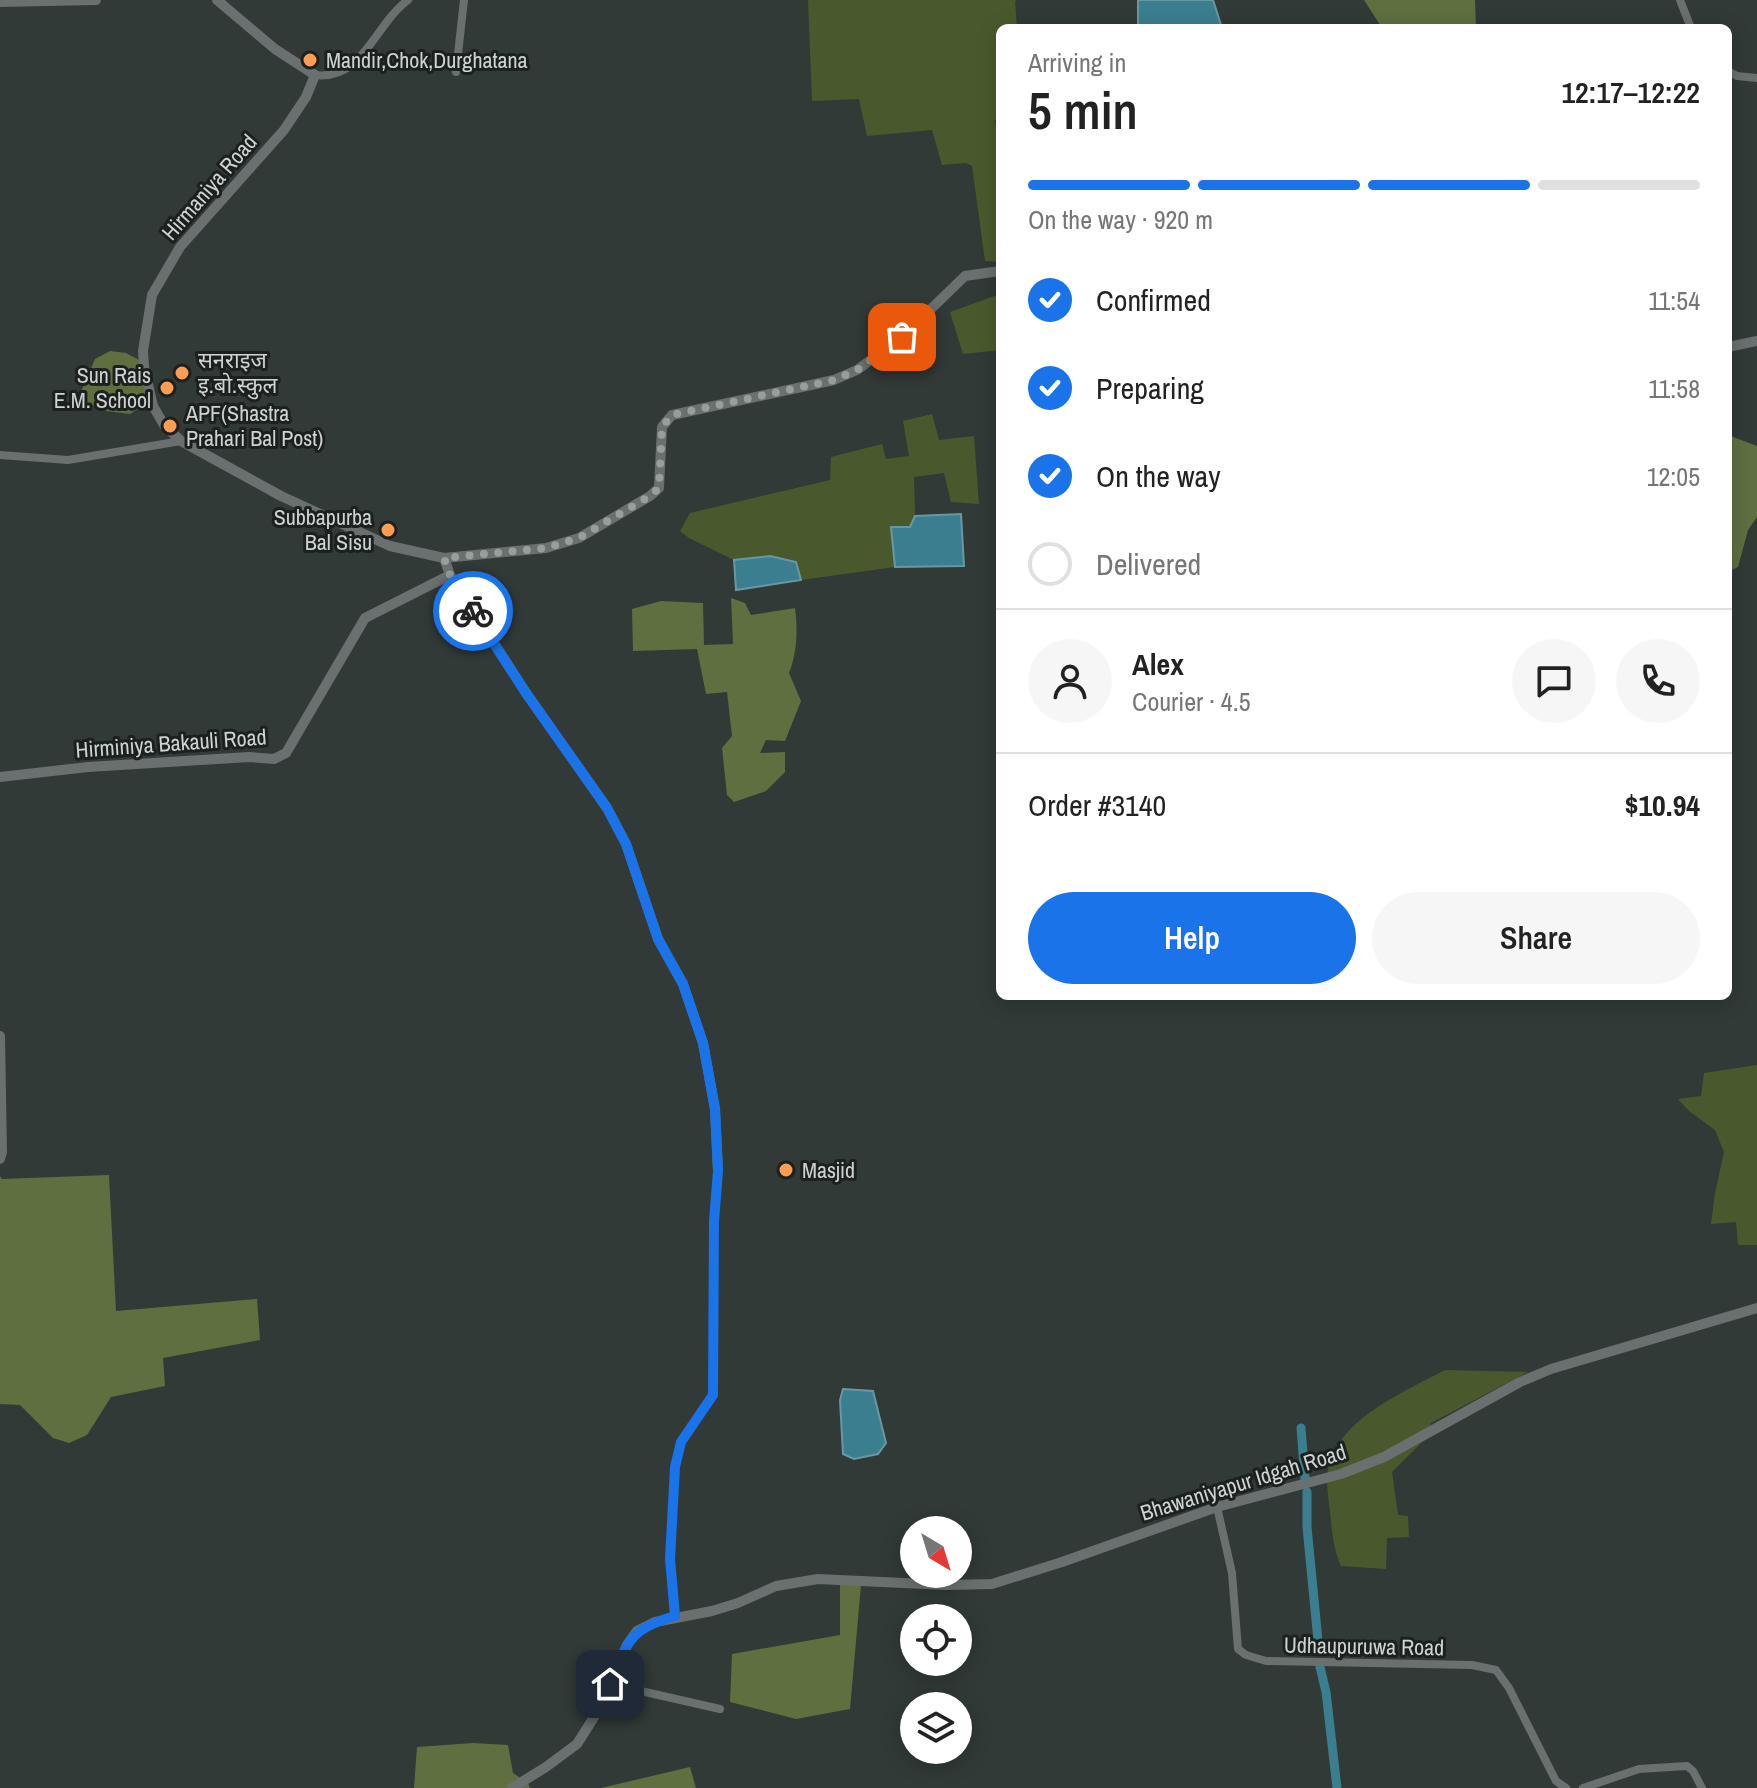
<!DOCTYPE html>
<html lang="en">
<head>
<meta charset="utf-8">
<style>
  :root { --surface:#fff; --page:#f6f6f6; --text:#222; --muted:#767676; --line:#e0e0e0; --accent:#1a73e8 }
  body { margin:0; font-family:"Archivo Narrow","Noto Sans Devanagari",sans-serif; background:var(--page); color:var(--text); height:100vh; display:flex; flex-direction:column; font-size:30px; white-space:nowrap }
  * { box-sizing:border-box; margin:0 }
  p { font-size:26px; color:var(--muted) }
  .icon { flex:none; width:44px; height:44px; fill:none; stroke:currentColor; stroke-width:2; stroke-linecap:round; stroke-linejoin:round }
  .map { position:relative; flex:1; overflow:hidden }
  .panel { position:absolute; left:996px; top:24px; width:736px; height:976px; display:flex; flex-direction:column; background:var(--surface); border-radius:12px; box-shadow:0 4px 20px #0003 }
  .panel>* { flex:none }
  .needle { width:52px; rotate:142deg }
  .controls { position:absolute; left:900px; top:1516px; display:grid; gap:16px }
  .controls a { display:grid; place-items:center; width:72px; height:72px; border-radius:50%; background:var(--surface); box-shadow:0 4px 20px #0003; font-size:40px }
  .pin { position:absolute; display:grid; place-items:center; width:68px; height:68px; color:#fff; margin:-34px; border-radius:16px; box-shadow:0 4px 12px #0006 }
  .courier { position:absolute; display:grid; place-items:center; width:80px; height:80px; margin:-40px; border:6px solid #1a73e8; border-radius:50%; background:#fff; color:#222; box-shadow:0 2px 10px #0007 }
  .headline em { font-style:normal; font-weight:600 }
  .headline div { display:flex; flex-direction:column-reverse }
  .headline { display:flex; align-items:center; justify-content:space-between; height:136px; padding:0 32px }
  h1 { font-size:52px; font-weight:600; line-height:60px }
  .bar { display:grid; grid-template-columns:repeat(4,1fr); gap:12px 8px; align-content:center; height:96px; padding:0 32px }
  .bar i { height:10px; border-radius:6px; background:var(--line) }
  .bar .active { background:var(--accent) }
  .bar p { grid-column:span 4 }
  .line { display:flex; align-items:center; gap:20px; padding:0 32px; border-top:2px solid var(--line) }
  .line div { flex:1 }
  .round { display:grid; place-items:center; flex:none; width:84px; height:84px; border-radius:42px; background:var(--page) }
  ol { padding:0 32px; list-style:none }
  li { display:flex; align-items:center; gap:24px; height:88px }
  li p { margin-inline-start:auto }
  li .icon { padding:8px; border-radius:50%; background:var(--accent); color:#fff; stroke-width:4 }
  li:last-child { color:var(--muted) }
  li i { width:44px; height:44px; border:4px solid var(--line); border-radius:50% }
  .primary-button { display:flex; gap:16px; margin-top:auto; padding:16px 32px }
  .primary-button a { flex:1; height:92px; border-radius:48px; background:var(--accent); color:#fff; font-size:32px; font-weight:600; line-height:92px; text-align:center }
  .primary-button a+a { background:var(--page); color:var(--text) }
  .map>svg:first-child { display:block }
  .green { fill:#4a592d }
  .forest { fill:#5f6f40 }
  .water { fill:#3b7e8f; stroke:#6798a3; stroke-width:2 }
  .lines { fill:none; stroke-linecap:round; stroke-linejoin:round }
  .canal { stroke:#3b7e8f; stroke-width:9 }
  .minor { stroke:#6a6f6f; stroke-width:8 }
  .tertiary { stroke:#6a6f6f; stroke-width:10 }
  .done { stroke:#979e9b; stroke-width:8; stroke-dasharray:0 14.4 }
  .route { stroke:#1a73e8; stroke-width:10 }
  .poi-dot { fill:#fc9d53; stroke:#1c201f; stroke-width:3 }
  .labels { text-anchor:middle; stroke-width:6; stroke-linejoin:round; paint-order:stroke }
  .poi-label { font-size:22px; fill:#ced4d1; stroke:#1c201f; text-anchor:start }
  .street-label { font-size:22px; fill:#ced4d1; stroke:#1c201f }
</style>
</head>
<body>
<div class="map">
<svg width="1757" height="1788" viewBox="0 0 1757 1788">
  <rect width="100%" height="100%" fill="#313a37"/>
  <g class="green">
    <path d="M 808,0 L 1017,0 L 1015,1 L 1017,28 L 1000,28 L 1000,76 L 998,77 L 1000,117 L 995,120 L 1000,157 L 1000,262 L 985,261 L 972,166 L 966,163 L 942,165 L 932,130 L 867,136 L 859,99 L 812,101 Z"/>
    <path d="M 1000,294 L 1000,350 L 963,354 L 950,312 Z"/>
    <path d="M 932,414 L 939,440 L 974,436 L 979,504 L 951,502 L 944,473 L 914,477 L 915,516 L 910,527 L 892,528 L 895,567 L 801,580 L 796,562 L 770,556 L 734,560 L 689,538 L 680,531 L 690,513 L 830,480 L 831,457 L 882,444 L 886,459 L 909,456 L 903,421 Z"/>
    <path d="M 1757,1065 L 1757,1245 L 1738,1245 L 1736,1222 L 1711,1224 L 1715,1193 L 1724,1152 L 1715,1130 L 1689,1111 L 1678,1099 L 1701,1096 L 1704,1073 Z"/>
    <path d="M 1445,1370 L 1528,1372 L 1431,1423 L 1428,1436 L 1392,1472 L 1398,1515 L 1408,1516 L 1409,1537 L 1387,1538 L 1386,1569 L 1341,1566 C 1333,1548 1332,1531 1330,1511 C 1328,1496 1325,1477 1330,1461 C 1345,1416 1406,1391 1445,1370 Z"/>
  </g>
  <g class="forest">
    <path d="M 1364,0 L 1475,0 L 1476,28 L 1382,28 Z"/>
    <path d="M 110,351 L 126,353 L 139,360 L 147,403 L 130,414 L 106,411 L 78,399 L 95,359 Z"/>
    <path d="M 1728,435 L 1757,446 L 1757,517 L 1748,530 L 1738,567 L 1728,572 Z"/>
    <path d="M 731,598 L 745,603 L 751,615 L 795,608 C 798,630 797,653 789,673 L 801,701 L 785,741 L 766,740 L 760,753 L 785,752 L 785,772 L 766,791 L 734,802 L 727,795 L 722,748 L 732,736 L 727,692 L 706,694 L 697,649 L 633,651 L 632,609 L 661,601 L 703,603 L 704,645 L 733,644 Z"/>
    <path d="M 109,1175 L 116,1311 L 257,1299 L 260,1340 L 163,1358 L 165,1386 L 111,1397 L 87,1435 L 69,1443 L 53,1438 L 20,1405 L 0,1404 L 0,1176 L 2,1179 Z"/>
    <path d="M 840,1585 L 861,1585 L 850,1709 L 796,1719 L 730,1702 L 732,1654 L 840,1635 Z"/>
    <path d="M 473,1743 L 508,1745 L 513,1773 L 528,1783 L 530,1788 L 414,1788 L 417,1747 Z"/>
    <path d="M 690,1767 L 696,1788 L 601,1788 Z"/>
  </g>
  <g class="water">
    <path d="M 1138,0 L 1213,0 L 1222,28 L 1138,28 Z"/>
    <path d="M 961,514 L 964,566 L 895,567 L 891,527 L 910,527 L 915,516 Z"/>
    <path d="M 770,556 L 796,562 L 801,580 L 736,590 L 734,560 Z"/>
    <path d="M 843,1389 L 873,1391 L 886,1443 L 878,1454 L 854,1459 L 843,1454 L 840,1400 Z"/>
  </g>
  <g class="lines">
    <g class="canal">
      <path d="M 1301,1428 L 1305,1479"/>
      <path d="M 1307,1492 L 1307,1527 L 1319,1651"/>
      <path d="M 1320,1667 L 1326,1692 L 1337,1788"/>
    </g>
    <g class="minor">
      <path d="M 1680,0 L 1691,28"/>
      <path d="M 1728,71 L 1737,76 L 1757,78"/>
      <path d="M 456,72 L 464,0"/>
      <path d="M 315,75 C 363,81 374,25 408,0"/>
      <path d="M 0,455 L 68,460 L 181,441"/>
      <path d="M 1217,1507 L 1232,1573 L 1238,1649 L 1246,1655 L 1266,1661 L 1472,1665 L 1496,1670 L 1509,1688 L 1556,1781 L 1566,1788"/>
      <path d="M 675,1616 L 670,1559 L 675,1467 L 681,1442 L 713,1395 L 714,1221 L 718,1171"/>
      <path d="M 610,1684 L 720,1709"/>
      <path d="M 1583,1788 L 1639,1769 L 1687,1766 L 1693,1771 L 1702,1788"/>
    </g>
    <g class="tertiary">
      <path d="M 217,0 L 275,49 L 315,75 L 306,97 L 284,130 L 180,247 L 152,295 L 143,351 L 144,367 L 153,406 L 164,425 L 181,441 L 281,496 L 390,546 L 444,558 L 546,548 L 579,538 L 650,496 L 659,488 L 662,427 L 672,415 L 834,380 L 857,370 L 902,337 L 965,276 L 1000,271"/>
      <path d="M 0,2 L 96,0"/>
      <path d="M 1728,347 L 1757,341"/>
      <path d="M 444,558 L 450,575 L 526,693 L 607,808 L 626,844 L 658,939 L 683,984 L 703,1043 L 715,1109 L 718,1171"/>
      <path d="M 0,777 L 88,767 L 249,757 L 274,759 L 286,753 L 365,618 L 450,575"/>
      <path d="M 0,1036 L 2,1152 L 0,1159"/>
      <path d="M 512,1788 L 546,1767 L 577,1744 L 596,1714 L 627,1645 L 637,1631 L 655,1622 L 712,1611 L 738,1603 L 776,1586 L 818,1579 L 946,1585 L 992,1584 L 1062,1562 L 1217,1507 L 1341,1474 L 1384,1457 L 1520,1382 L 1551,1369 L 1757,1308"/>
    </g>
  </g>
  <g class="lines">
    <path class="done" d="M 473,611 L 450,575 L 444,558 L 546,548 L 579,538 L 650,496 L 659,488 L 662,427 L 672,415 L 834,380 L 857,370 L 902,337"/>
    <path class="route" d="M 473,611 L 526,693 L 607,808 L 626,844 L 658,939 L 683,984 L 703,1043 L 715,1109 L 718,1171 L 714,1221 L 713,1395 L 681,1442 L 675,1467 L 670,1559 L 675,1616 C 627,1630 629,1641 610,1684"/>
  </g>
  <g class="poi-dot">
    <circle cx="310" cy="60" r="8"/>
    <circle cx="182" cy="373" r="8"/>
    <circle cx="167" cy="388" r="8"/>
    <circle cx="170" cy="426" r="8"/>
    <circle cx="388" cy="530" r="8"/>
    <circle cx="786" cy="1170" r="8"/>
  </g>
  <g class="labels">
    <g class="poi-label">
      <text x="326" y="68">Mandir,Chok,Durghatana</text>
      <text x="198" y="368">सनराइज<tspan x="198" dy="25">इ.बाे.स्कुल</tspan></text>
      <text x="151" y="383" text-anchor="end">Sun Rais<tspan x="151" dy="25">E.M. School</tspan></text>
      <text x="186" y="421">APF(Shastra<tspan x="186" dy="25">Prahari Bal Post)</tspan></text>
      <text x="372" y="525" text-anchor="end">Subbapurba<tspan x="372" dy="25">Bal Sisu</tspan></text>
      <text x="802" y="1178">Masjid</text>
    </g>
    <g class="street-label">
      <text transform="translate(209 187) rotate(-49)" y="8">Hirmaniya Road</text>
      <text transform="translate(171 743) rotate(-4)" y="8">Hirminiya Bakauli Road</text>
      <text transform="translate(1243 1482) rotate(-17)" y="8">Bhawaniyapur Idgah Road</text>
      <text transform="translate(1364 1646) rotate(1)" y="8">Udhaupuruwa Road</text>
    </g>
  </g>
</svg>
<div class="controls">
<a><svg class="needle" viewBox="-14 -14 28 28"><path d="M0-13l5 13h-10z" fill="#e53935"/><path d="M0 13l5-13h-10z" fill="#767676"/></svg></a>
<a><svg class="icon" aria-label="locate" viewBox="0 0 24 24"><circle cx="12" cy="12" r="6"/><path d="M12 2v4M12 18v4M2 12h4M18 12h4"/></svg></a>
<a><svg class="icon" aria-label="layers" viewBox="0 0 24 24"><path d="M12 4l9 5-9 5-9-5zM3 14l9 5 9-5"/></svg></a>
</div>
<div class="pin" style="left:902px;top:337px;background:#ea580c"><svg class="icon" aria-label="bag" viewBox="0 0 24 24"><path d="M5 8h14l-1 12H6zM9 8a3 3 0 0 1 6 0"/></svg></div>
<div class="pin" style="left:610px;top:1684px;background:#1f2937"><svg class="icon" aria-label="home" viewBox="0 0 24 24"><path d="M3 11l9-7 9 7M6 9v11h12V9"/></svg></div>
<div class="courier" style="left:473px;top:611px"><svg class="icon" aria-label="bike" viewBox="0 0 24 24"><circle cx="6" cy="16" r="4"/><circle cx="18" cy="16" r="4"/><path d="M6 16l4-8h5l3 8M10 8l3 8H6M13 5h3"/></svg></div>
<section class="panel">
<div class="headline"><div><h1>5 min</h1><p>Arriving in</p></div><em>12:17–12:22</em></div>
<div class="bar"><i class="active"></i><i class="active"></i><i class="active"></i><i></i><p>On the way · 920 m</p></div>
<ol>
<li><svg class="icon" aria-label="check" viewBox="0 0 24 24"><path d="M5 12l5 5 9-10"/></svg>Confirmed<p>11:54</p></li>
<li><svg class="icon" aria-label="check" viewBox="0 0 24 24"><path d="M5 12l5 5 9-10"/></svg>Preparing<p>11:58</p></li>
<li><svg class="icon" aria-label="check" viewBox="0 0 24 24"><path d="M5 12l5 5 9-10"/></svg>On the way<p>12:05</p></li>
<li><i></i>Delivered</li>
</ol>
<div class="line" style="height:144px"><a class="round"><svg class="icon" aria-label="person" viewBox="0 0 24 24"><circle cx="12" cy="8" r="4"/><path d="M4 21q1-7 8-7t8 7"/></svg></a><div><b>Alex</b><p>Courier · 4.5</p></div><a class="round"><svg class="icon" aria-label="chat" viewBox="0 0 24 24"><path d="M4 5h16v11H9l-5 4z"/></svg></a><a class="round"><svg class="icon" aria-label="phone" viewBox="0 0 24 24"><path d="M5 4h4l2 5-3 2q2 4 5 5l2-3 5 2v4C11 20 4 13 5 4z"/></svg></a></div>
<div class="line" style="height:104px"><div>Order #3140</div><b>$10.94</b></div>
<div class="primary-button"><a>Help</a><a>Share</a></div>
</section>
</div>
</body>
</html>
